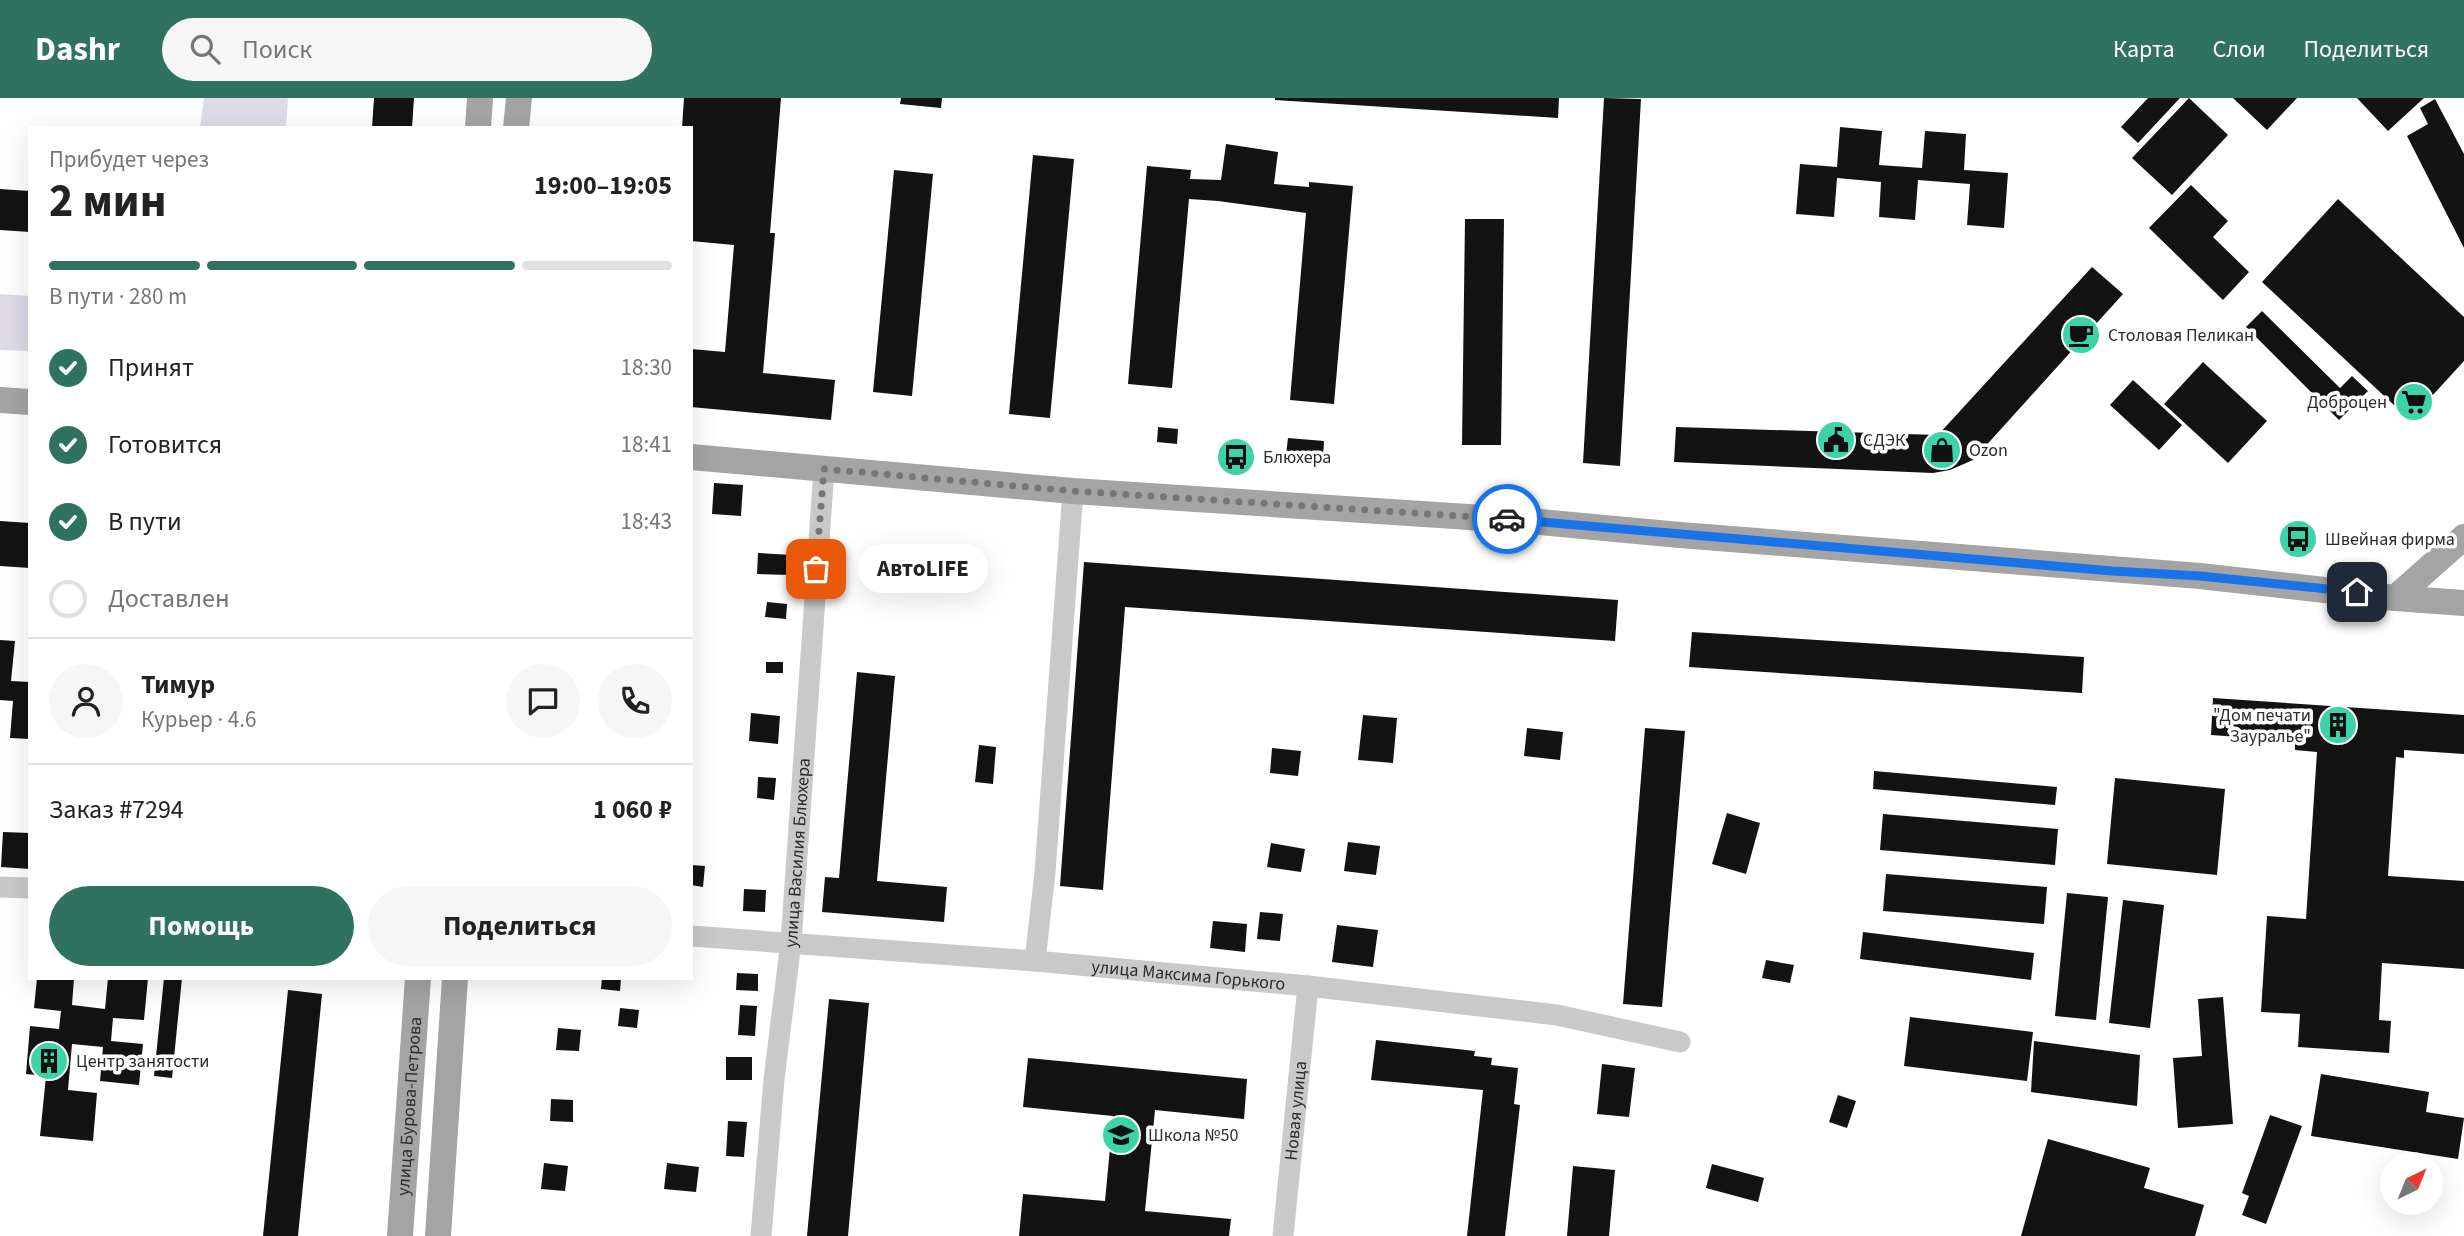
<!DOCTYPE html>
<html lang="ru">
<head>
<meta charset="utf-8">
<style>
  :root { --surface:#fff; --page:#f6f6f6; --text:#222; --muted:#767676; --line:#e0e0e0; --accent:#2e725f }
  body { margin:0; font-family:"Source Sans 3",sans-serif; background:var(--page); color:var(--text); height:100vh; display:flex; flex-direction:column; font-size:26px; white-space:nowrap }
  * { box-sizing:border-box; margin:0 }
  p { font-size:23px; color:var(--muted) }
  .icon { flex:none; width:38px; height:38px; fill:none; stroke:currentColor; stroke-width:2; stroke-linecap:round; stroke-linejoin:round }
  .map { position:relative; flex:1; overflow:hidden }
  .drawer { position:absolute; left:28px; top:28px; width:665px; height:854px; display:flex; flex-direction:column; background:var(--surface); border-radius:0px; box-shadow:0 7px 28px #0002 }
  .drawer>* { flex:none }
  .needle { width:46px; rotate:43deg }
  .buttons { position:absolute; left:2380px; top:1054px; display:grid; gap:14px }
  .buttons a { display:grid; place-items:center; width:63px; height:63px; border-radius:50%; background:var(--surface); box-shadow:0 7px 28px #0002; font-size:35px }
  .pin { position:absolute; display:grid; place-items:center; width:60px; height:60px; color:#fff; margin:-30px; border-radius:14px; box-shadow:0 4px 10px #0006 }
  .courier { position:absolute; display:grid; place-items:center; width:70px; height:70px; margin:-35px; border:5px solid #1a73e8; border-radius:50%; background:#fff; color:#222; box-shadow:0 2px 9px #0007 }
  .bubble { position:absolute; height:49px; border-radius:24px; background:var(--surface); box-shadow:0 7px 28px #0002; font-size:23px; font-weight:700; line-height:49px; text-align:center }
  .summary em { font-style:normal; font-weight:700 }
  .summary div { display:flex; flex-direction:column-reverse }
  .summary { display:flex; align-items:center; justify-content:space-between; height:119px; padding:0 21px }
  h1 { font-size:46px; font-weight:700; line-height:52px }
  .bar { display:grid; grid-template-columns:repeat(4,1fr); gap:10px 7px; align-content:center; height:84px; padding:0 21px }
  .bar i { height:9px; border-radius:5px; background:var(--line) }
  .bar .selected { background:var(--accent) }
  .bar p { grid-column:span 4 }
  .line { display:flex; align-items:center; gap:18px; padding:0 21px; border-top:2px solid var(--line) }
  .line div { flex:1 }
  .round { display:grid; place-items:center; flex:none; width:74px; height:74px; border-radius:37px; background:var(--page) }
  ol { padding:0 21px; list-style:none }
  li { display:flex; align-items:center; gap:21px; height:77px }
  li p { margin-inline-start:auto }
  li .icon { padding:7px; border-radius:50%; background:var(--accent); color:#fff; stroke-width:4 }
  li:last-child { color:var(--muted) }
  li i { width:38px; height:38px; border:4px solid var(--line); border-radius:50% }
  .button { display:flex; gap:14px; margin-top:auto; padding:14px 21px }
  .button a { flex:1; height:80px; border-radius:42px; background:var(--accent); color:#fff; font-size:28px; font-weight:700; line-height:80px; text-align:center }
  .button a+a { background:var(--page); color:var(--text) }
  header { display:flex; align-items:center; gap:42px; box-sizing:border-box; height:98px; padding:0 35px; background:var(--accent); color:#fff }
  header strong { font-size:33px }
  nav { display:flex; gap:38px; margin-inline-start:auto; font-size:24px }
  .search { width:490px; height:63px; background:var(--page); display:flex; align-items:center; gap:18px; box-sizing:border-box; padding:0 24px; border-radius:38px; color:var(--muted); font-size:26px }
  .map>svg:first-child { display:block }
  .green { fill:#dedae8 }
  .building { fill:#131313 }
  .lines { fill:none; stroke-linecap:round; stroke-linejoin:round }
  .minor { stroke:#c9c9c9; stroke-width:21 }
  .major { stroke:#a4a4a4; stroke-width:26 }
  .done { stroke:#767676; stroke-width:7; stroke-dasharray:0 12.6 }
  .route { stroke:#1a73e8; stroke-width:9 }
  .labels { text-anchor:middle; stroke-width:7; stroke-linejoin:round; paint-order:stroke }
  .poi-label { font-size:18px; fill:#2c2c2c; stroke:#fff; text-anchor:start }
  .street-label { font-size:18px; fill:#2c2c2c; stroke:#fff }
</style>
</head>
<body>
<header>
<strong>Dashr</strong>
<div class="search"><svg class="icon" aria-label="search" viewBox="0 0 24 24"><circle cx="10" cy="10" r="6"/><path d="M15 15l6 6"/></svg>Поиск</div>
<nav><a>Карта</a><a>Слои</a><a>Поделиться</a></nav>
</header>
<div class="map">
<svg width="2464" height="1138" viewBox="0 0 2464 1138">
  <rect width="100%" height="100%" fill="#fff"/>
  <g class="green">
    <path d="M 204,0 L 288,0 L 286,30 L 200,30 Z"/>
    <path d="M 0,196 L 30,198 L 30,253 L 0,252 Z"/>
  </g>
  <g class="building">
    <path d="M 374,0 L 414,0 L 412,30 L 372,30 Z"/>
    <path d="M 684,0 L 781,0 L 770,135 L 775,135 L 763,275 L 835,282 L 831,322 L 691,309 L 691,251 L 725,254 L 734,147 L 691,143 L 691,30 L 682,30 Z"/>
    <path d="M 901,0 L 942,0 L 941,10 L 900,6 Z"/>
    <path d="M 1275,0 L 1559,0 L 1558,20 L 1275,2 Z"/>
    <path d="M 1604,0 L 1641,1 L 1620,368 L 1583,365 Z"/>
    <path d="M 2148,0 L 2180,0 L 2138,45 L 2121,29 Z"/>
    <path d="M 2189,0 L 2228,37 L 2172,97 L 2132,60 Z"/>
    <path d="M 2233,0 L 2297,0 L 2267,32 Z"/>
    <path d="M 2357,0 L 2424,0 L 2388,33 Z"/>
    <path d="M 2435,1 L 2464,56 L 2464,150 L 2407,38 L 2428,26 L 2420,10 Z"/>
    <path d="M 1840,29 L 1882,33 L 1879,67 L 1922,70 L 1925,33 L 1966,36 L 1964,72 L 2008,75 L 2004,130 L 1967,127 L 1970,86 L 1918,82 L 1915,122 L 1879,119 L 1881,84 L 1837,80 L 1834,119 L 1796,116 L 1800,66 L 1837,69 Z"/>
    <path d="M 1226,46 L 1278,54 L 1274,86 L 1309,89 L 1309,84 L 1353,88 L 1334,306 L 1290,302 L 1306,115 L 1218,103 L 1189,101 L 1172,290 L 1128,286 L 1147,68 L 1191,72 L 1190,81 L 1221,82 Z"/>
    <path d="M 1033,57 L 1074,61 L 1050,320 L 1009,316 Z"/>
    <path d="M 894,72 L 933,76 L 912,298 L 873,294 Z"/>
    <path d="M 2191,87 L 2228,123 L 2213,139 L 2249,174 L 2223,202 L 2149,130 Z"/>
    <path d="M 0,91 L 30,93 L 30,134 L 0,132 Z"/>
    <path d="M 2338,101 L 2464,219 L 2464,263 L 2410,322 L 2262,184 Z"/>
    <path d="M 1465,121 L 1504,121 L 1501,347 L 1462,347 Z"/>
    <path d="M 2092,169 L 2123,196 L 1973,362 L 1950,372 L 1933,375 L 1674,364 L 1676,329 L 1938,337 Z"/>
    <path d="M 2262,213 L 2340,290 L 2352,278 L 2368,293 L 2339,322 L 2246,229 Z"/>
    <path d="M 2203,264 L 2267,323 L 2228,365 L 2164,306 Z"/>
    <path d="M 2133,282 L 2182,327 L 2159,352 L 2110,307 Z"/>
    <path d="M 1158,329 L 1178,331 L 1177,346 L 1157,344 Z"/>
    <path d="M 1288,340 L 1324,343 L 1323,360 L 1286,357 Z"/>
    <path d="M 714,385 L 743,387 L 741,418 L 712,416 Z"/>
    <path d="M 0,423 L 30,425 L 30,470 L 0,468 Z"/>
    <path d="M 758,455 L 792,457 L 791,477 L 757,476 Z"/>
    <path d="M 1084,464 L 1618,502 L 1615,543 L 1125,509 L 1103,792 L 1060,788 Z"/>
    <path d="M 767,504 L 787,506 L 786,521 L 765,519 Z"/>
    <path d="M 1692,534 L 2084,559 L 2082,595 L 1689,569 Z"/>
    <path d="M 0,542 L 15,543 L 11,583 L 30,584 L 30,641 L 10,640 L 13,603 L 0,602 Z"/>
    <rect x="766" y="564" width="17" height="11"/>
    <path d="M 857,574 L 895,578 L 877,783 L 947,789 L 944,824 L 822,814 L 825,779 L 839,780 Z"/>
    <path d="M 2213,600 L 2464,617 L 2464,656 L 2404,652 L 2404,660 L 2396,659 L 2388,778 L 2464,783 L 2464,871 L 2382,865 L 2379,922 L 2391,923 L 2389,955 L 2298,949 L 2300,916 L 2261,914 L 2267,818 L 2306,821 L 2317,654 L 2295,652 L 2295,643 L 2211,637 Z"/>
    <path d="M 751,615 L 780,618 L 778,646 L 749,643 Z"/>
    <path d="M 1363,617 L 1397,620 L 1393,665 L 1358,662 Z"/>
    <path d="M 1527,630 L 1563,634 L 1560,662 L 1524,658 Z"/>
    <path d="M 1645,630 L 1685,633 L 1662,909 L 1623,906 Z"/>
    <path d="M 979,647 L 996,649 L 993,686 L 975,684 Z"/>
    <path d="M 1272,650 L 1301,653 L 1298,678 L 1270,675 Z"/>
    <path d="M 1874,673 L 2057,689 L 2055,707 L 1873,691 Z"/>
    <path d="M 758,679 L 776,680 L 774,702 L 757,700 Z"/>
    <path d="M 2115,680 L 2225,691 L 2217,777 L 2107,766 Z"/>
    <path d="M 1727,715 L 1760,725 L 1746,776 L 1712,766 Z"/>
    <path d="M 1883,716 L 2058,731 L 2055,767 L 1880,752 Z"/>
    <path d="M 3,734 L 30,735 L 30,771 L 1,769 Z"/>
    <path d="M 1348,744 L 1380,748 L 1376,777 L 1344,773 Z"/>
    <path d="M 1271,745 L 1305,751 L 1301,774 L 1267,769 Z"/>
    <path d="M 692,767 L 705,768 L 703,789 L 691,787 Z"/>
    <path d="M 1886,776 L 2047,789 L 2044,826 L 1883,813 Z"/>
    <path d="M 744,791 L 766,792 L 765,814 L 743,813 Z"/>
    <path d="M 2067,795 L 2108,799 L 2096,922 L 2055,918 Z"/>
    <path d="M 2123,802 L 2164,807 L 2150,930 L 2109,925 Z"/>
    <path d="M 1260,814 L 1283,816 L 1280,843 L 1257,841 Z"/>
    <path d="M 1213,823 L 1247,826 L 1245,854 L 1210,850 Z"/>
    <path d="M 1337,827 L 1378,832 L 1373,869 L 1332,864 Z"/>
    <path d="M 1863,834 L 2034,855 L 2031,882 L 1860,861 Z"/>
    <path d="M 1766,862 L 1794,867 L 1790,885 L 1762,880 Z"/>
    <path d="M 737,875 L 758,876 L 758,893 L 736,892 Z"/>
    <path d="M 37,880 L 74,880 L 72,907 L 105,911 L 108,880 L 148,880 L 144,922 L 113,920 L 111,943 L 143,946 L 139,987 L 100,983 L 103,949 L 72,946 L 68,992 L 97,995 L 93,1043 L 40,1038 L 46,978 L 26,976 L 30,928 L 59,931 L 61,913 L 34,910 Z"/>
    <path d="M 164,880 L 182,880 L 172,980 L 154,978 Z"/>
    <path d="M 602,880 L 621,880 L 620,893 L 601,891 Z"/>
    <path d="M 288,892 L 322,896 L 298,1138 L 263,1138 Z"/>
    <path d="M 2223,899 L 2233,1026 L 2178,1030 L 2173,960 L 2202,958 L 2198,901 Z"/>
    <path d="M 829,901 L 869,905 L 848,1138 L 807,1138 Z"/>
    <path d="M 740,907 L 757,908 L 755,938 L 738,937 Z"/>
    <path d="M 620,910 L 639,912 L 637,930 L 618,928 Z"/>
    <path d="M 1910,919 L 2033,934 L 2027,983 L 1904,968 Z"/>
    <path d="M 558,930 L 581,932 L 579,953 L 556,952 Z"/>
    <path d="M 1376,942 L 1475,953 L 1474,958 L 1492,960 L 1491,967 L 1518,970 L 1514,1006 L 1520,1007 L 1505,1138 L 1467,1138 L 1483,992 L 1371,982 Z"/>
    <path d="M 2034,943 L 2140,957 L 2137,1008 L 2031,994 Z"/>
    <rect x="726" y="959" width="26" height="23"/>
    <path d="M 1028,960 L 1247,981 L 1244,1021 L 1155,1012 L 1145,1113 L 1231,1121 L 1229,1138 L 1019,1138 L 1023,1096 L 1105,1103 L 1113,1018 L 1023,1009 Z"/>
    <path d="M 1602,966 L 1635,970 L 1629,1019 L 1597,1016 Z"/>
    <path d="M 2321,976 L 2429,994 L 2426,1014 L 2464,1020 L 2458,1061 L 2311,1038 Z"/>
    <path d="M 1838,997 L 1856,1003 L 1847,1030 L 1829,1024 Z"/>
    <path d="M 551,1001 L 573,1002 L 573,1024 L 550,1023 Z"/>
    <path d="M 2270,1017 L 2302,1028 L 2266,1126 L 2242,1117 L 2249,1098 L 2242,1095 Z"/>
    <path d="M 728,1023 L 747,1024 L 744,1059 L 726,1058 Z"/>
    <path d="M 2048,1041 L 2150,1070 L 2144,1090 L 2204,1107 L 2195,1138 L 2021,1138 Z"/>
    <path d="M 544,1065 L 568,1068 L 565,1093 L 541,1091 Z"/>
    <path d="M 667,1065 L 699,1069 L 696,1094 L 664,1091 Z"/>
    <path d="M 1712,1066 L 1764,1080 L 1758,1104 L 1706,1090 Z"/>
    <path d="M 1573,1068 L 1615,1072 L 1609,1138 L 1567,1138 Z"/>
  </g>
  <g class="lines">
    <g class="minor">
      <path d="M 0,789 L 30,790"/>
      <path id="s1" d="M 691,838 L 1035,863 L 1308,888 L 1557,917 L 1680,944"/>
      <path d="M 1035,863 L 1045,774 L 1073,393"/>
      <path id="s2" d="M 761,1138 L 774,981 L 791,844 L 824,371"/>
      <path id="s3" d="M 1283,1138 L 1308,888"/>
    </g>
    <g class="major">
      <path d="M 478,30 L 480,0"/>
      <path d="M 516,30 L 519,0"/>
      <path d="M 0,302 L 30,304"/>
      <path d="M 691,359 L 1073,393 L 1529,423 L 1680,437 L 2200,478 L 2395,500 L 2464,505"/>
      <path d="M 2395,500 L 2464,439"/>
      <path id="s4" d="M 400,1138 L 418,880"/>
      <path d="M 438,1138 L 455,880"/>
    </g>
  </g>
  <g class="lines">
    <path class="done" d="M 816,471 L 824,371 L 1073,393 L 1507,421"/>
    <path class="route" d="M 1507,421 L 2112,473 L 2200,478 L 2357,494"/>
  </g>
  <defs>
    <symbol id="cafe-disc" viewBox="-11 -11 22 22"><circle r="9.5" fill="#3dd3a9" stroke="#fff"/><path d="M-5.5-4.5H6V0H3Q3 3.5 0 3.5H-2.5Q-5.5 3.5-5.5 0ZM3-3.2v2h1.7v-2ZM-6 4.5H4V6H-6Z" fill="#111"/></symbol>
    <symbol id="supermarket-disc" viewBox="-11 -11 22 22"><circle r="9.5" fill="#3dd3a9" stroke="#fff"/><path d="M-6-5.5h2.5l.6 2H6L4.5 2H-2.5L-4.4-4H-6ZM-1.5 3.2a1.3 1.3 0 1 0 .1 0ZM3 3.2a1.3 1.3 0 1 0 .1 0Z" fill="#111"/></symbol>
    <symbol id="civic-disc" viewBox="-11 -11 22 22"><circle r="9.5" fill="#3dd3a9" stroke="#fff"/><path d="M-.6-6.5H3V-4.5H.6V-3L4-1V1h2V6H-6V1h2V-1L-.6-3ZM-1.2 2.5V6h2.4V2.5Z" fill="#111"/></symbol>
    <symbol id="shop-disc" viewBox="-11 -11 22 22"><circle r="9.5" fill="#3dd3a9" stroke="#fff"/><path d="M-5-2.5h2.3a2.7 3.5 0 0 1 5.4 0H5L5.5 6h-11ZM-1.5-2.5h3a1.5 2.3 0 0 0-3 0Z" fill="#111"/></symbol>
    <symbol id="bus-disc" viewBox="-11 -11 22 22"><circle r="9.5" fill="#3dd3a9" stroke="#fff"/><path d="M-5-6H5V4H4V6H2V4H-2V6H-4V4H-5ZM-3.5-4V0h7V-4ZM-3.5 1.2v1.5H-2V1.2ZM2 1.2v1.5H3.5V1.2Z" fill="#111"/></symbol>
    <symbol id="building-disc" viewBox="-11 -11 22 22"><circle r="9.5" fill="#3dd3a9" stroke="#fff"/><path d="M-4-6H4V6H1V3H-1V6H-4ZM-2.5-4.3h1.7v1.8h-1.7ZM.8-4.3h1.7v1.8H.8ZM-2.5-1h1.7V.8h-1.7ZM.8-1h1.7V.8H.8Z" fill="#111"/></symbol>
    <symbol id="school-disc" viewBox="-11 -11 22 22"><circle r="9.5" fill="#3dd3a9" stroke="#fff"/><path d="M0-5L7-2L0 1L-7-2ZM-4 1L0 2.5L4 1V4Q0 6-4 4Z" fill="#111"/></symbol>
  </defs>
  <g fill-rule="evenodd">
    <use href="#cafe-disc" x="2059" y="215" width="44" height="44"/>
    <use href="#supermarket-disc" x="2392" y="282" width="44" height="44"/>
    <use href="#civic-disc" x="1814" y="320" width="44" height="44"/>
    <use href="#shop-disc" x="1920" y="330" width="44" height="44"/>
    <use href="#bus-disc" x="1214" y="337" width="44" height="44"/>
    <use href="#bus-disc" x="2276" y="419" width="44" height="44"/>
    <use href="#building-disc" x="2316" y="605" width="44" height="44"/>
    <use href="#building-disc" x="27" y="941" width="44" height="44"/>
    <use href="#school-disc" x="1099" y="1015" width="44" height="44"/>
  </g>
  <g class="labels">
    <g class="poi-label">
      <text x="2108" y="243">Столовая Пеликан</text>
      <text x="2387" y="310" text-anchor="end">Доброцен</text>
      <text x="1863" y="348">СДЭК</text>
      <text x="1969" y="358">Ozon</text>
      <text x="1263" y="365">Блюхера</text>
      <text x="2325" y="447">Швейная фирма</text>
      <text x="2311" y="623" text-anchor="end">"Дом печати<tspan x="2311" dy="21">Зауралье"</tspan></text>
      <text x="76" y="969">Центр занятости</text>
      <text x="1148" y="1043">Школа №50</text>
    </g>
    <g class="street-label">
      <text dy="6" stroke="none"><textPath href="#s2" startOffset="385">улица Василия Блюхера</textPath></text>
      <text dy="6" stroke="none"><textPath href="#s1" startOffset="499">улица Максима Горького</textPath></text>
      <text dy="6" stroke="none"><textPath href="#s4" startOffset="130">улица Бурова-Петрова</textPath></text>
      <text dy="6" stroke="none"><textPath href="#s3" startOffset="126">Новая улица</textPath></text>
    </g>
  </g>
</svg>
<div class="buttons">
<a><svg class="needle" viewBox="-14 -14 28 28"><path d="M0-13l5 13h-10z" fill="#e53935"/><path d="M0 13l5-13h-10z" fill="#767676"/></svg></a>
</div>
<div class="pin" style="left:816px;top:471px;background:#ea580c"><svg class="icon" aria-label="bag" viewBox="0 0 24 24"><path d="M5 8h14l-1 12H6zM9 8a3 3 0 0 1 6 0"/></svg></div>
<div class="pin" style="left:2357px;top:494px;background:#1f2937"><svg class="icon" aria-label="home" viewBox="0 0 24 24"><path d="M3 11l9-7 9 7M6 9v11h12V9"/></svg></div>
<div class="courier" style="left:1507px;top:421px"><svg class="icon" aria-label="car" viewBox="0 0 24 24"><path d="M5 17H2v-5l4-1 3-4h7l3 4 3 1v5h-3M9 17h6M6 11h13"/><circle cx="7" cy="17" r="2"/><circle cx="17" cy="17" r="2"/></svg></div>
<div class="bubble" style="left:858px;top:446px;width:130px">АвтоLIFE</div>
<section class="drawer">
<div class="summary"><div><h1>2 мин</h1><p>Прибудет через</p></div><em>19:00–19:05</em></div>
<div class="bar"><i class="selected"></i><i class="selected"></i><i class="selected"></i><i></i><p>В пути · 280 m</p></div>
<ol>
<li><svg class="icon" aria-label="check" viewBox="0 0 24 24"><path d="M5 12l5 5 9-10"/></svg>Принят<p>18:30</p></li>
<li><svg class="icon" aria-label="check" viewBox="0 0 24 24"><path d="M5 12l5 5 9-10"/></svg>Готовится<p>18:41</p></li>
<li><svg class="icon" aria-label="check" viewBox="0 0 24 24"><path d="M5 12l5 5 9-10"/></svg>В пути<p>18:43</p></li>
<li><i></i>Доставлен</li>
</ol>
<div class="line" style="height:126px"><a class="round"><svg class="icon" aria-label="person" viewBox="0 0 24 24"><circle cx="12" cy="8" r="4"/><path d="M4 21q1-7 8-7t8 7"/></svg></a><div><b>Тимур</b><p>Курьер · 4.6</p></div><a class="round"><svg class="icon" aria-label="chat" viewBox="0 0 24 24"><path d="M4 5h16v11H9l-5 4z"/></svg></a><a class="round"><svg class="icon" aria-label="phone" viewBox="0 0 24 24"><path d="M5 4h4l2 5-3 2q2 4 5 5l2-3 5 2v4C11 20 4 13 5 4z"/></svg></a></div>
<div class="line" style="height:91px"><div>Заказ #7294</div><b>1 060 ₽</b></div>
<div class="button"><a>Помощь</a><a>Поделиться</a></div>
</section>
</div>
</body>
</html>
